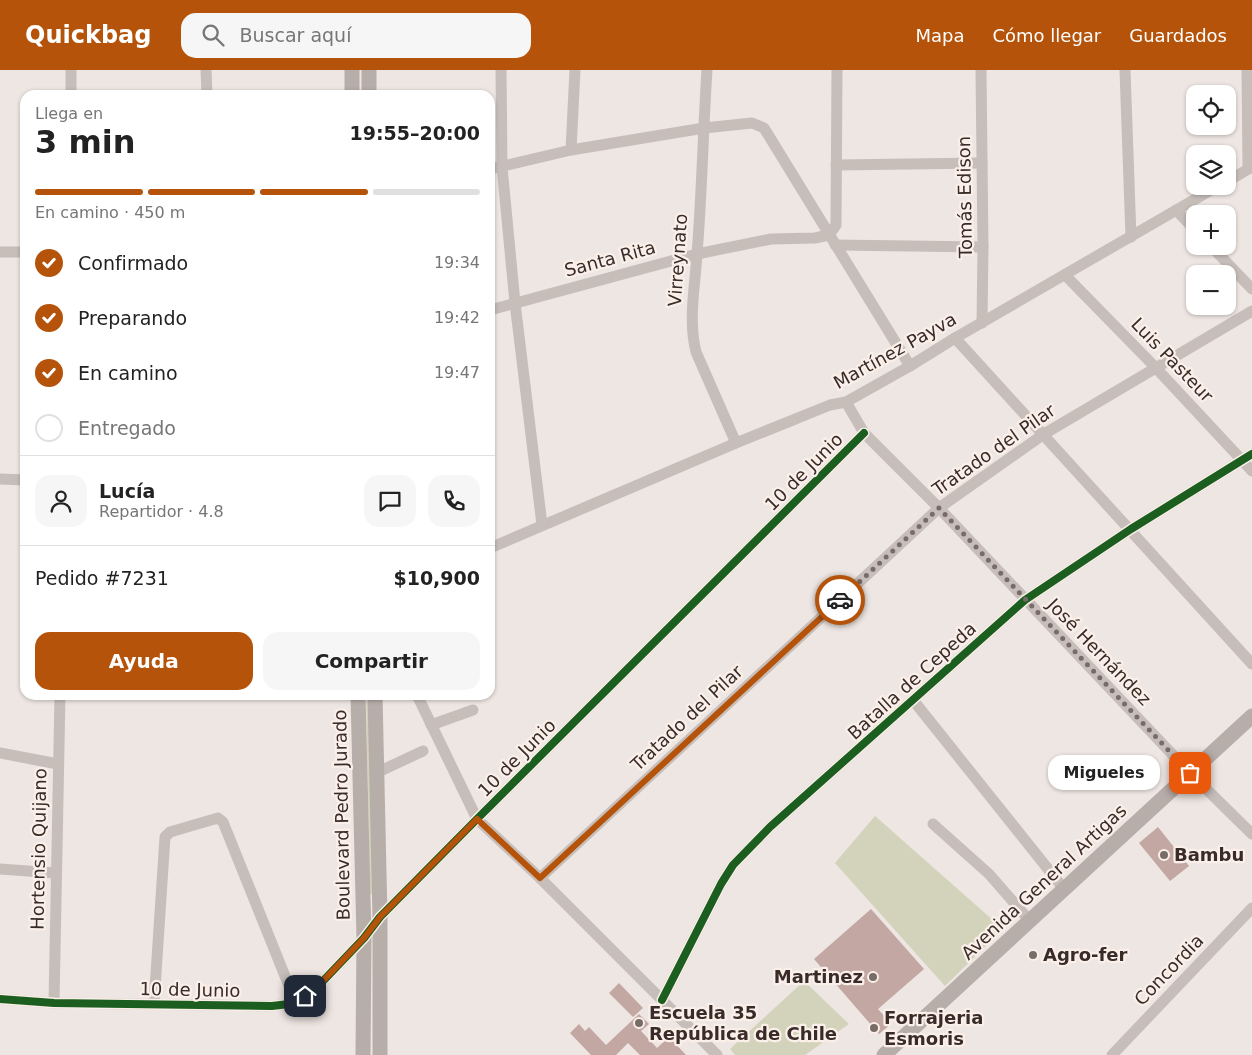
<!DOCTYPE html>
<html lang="es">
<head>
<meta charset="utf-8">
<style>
  :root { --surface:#fff; --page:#f6f6f6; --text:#222; --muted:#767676; --line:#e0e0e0; --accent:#b45309 }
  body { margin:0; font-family:"DejaVu Sans",sans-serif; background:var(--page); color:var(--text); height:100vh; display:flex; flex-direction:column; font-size:19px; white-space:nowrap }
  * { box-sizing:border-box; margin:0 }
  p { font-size:16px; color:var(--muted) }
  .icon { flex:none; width:28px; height:28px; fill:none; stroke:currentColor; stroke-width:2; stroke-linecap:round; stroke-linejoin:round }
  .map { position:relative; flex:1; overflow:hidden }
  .panel { position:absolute; left:20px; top:20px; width:475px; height:610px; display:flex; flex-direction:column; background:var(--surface); border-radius:15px; box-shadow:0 1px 4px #0004 }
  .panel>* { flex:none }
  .fabs { position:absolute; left:1186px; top:15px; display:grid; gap:10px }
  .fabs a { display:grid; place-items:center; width:50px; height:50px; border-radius:10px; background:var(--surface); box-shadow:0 1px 4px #0004; font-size:25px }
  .pin { position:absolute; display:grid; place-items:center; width:42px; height:42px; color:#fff; margin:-21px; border-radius:10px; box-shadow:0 2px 8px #0006 }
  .courier { position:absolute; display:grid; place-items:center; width:50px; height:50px; margin:-25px; border:4px solid #b45309; border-radius:50%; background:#fff; color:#222; box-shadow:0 1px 6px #0007 }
  .bubble { position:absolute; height:35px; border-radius:15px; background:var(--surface); box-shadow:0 1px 4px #0004; font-size:16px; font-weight:700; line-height:35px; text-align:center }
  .head em { font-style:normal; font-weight:700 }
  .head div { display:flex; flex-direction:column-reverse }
  .head { display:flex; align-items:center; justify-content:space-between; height:85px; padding:0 15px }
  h1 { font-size:32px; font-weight:700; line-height:38px }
  .bar { display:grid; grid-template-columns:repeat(4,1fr); gap:8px 5px; align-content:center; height:60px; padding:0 15px }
  .bar i { height:6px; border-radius:4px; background:var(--line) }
  .bar .selected { background:var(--accent) }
  .bar p { grid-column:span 4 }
  .line { display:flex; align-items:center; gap:12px; padding:0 15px; border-top:1px solid var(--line) }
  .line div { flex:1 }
  .round { display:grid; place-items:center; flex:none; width:52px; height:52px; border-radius:15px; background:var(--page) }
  ol { padding:0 15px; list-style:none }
  li { display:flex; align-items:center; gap:15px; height:55px }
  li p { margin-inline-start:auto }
  li .icon { padding:5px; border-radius:50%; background:var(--accent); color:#fff; stroke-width:4 }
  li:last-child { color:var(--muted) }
  li i { width:28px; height:28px; border:2px solid var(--line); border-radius:50% }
  .button { display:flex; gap:10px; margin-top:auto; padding:10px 15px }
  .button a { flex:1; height:58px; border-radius:15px; background:var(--accent); color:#fff; font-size:20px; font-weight:700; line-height:58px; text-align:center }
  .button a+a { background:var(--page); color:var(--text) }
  header { display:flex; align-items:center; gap:30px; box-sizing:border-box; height:70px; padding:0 25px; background:var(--accent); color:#fff }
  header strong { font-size:24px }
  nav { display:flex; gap:28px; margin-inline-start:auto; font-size:18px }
  .search { width:350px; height:45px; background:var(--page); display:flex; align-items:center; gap:12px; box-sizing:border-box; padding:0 18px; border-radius:15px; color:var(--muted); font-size:19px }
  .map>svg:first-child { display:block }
  .green { fill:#d2d3ba }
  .building { fill:#c3a7a2 }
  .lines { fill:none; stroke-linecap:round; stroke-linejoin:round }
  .minor { stroke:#c7beba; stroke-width:11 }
  .major { stroke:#b7ada9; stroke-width:15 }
  .cycleway-casing { stroke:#fbf0e9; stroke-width:11 }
  .cycleway { stroke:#1b5e20; stroke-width:8 }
  .done { stroke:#786c69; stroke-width:5; stroke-dasharray:0 9 }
  .route { stroke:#b45309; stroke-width:6 }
  .poi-dot { fill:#786c69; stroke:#fbf0e9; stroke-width:2 }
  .labels { text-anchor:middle; stroke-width:4.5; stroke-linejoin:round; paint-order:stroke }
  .street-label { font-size:18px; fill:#392b28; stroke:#fbf0e9 }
  .poi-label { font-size:18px; font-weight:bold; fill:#392b28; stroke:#fbf0e9; text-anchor:start }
</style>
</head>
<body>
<header>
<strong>Quickbag</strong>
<div class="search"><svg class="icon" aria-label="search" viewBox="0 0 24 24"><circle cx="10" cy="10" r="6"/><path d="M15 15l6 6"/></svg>Buscar aquí</div>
<nav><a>Mapa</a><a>Cómo llegar</a><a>Guardados</a></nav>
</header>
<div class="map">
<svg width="1252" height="985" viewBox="0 0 1252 985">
  <rect width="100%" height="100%" fill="#eee6e2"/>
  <g class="green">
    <path d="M 366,625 L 369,625 L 373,824 L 370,824 Z"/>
    <path d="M 875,746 L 1003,859 L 945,916 L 835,793 Z"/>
    <path d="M 804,911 L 849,954 L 805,985 L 735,985 L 730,979 Z"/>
  </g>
  <g class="building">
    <path d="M 1158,757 L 1189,796 L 1170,811 L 1139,773 Z"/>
    <path d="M 871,839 L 924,899 L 878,939 L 891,954 L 879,964 L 814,889 Z"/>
    <path d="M 619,913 L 643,938 L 633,947 L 609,923 Z"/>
    <path d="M 639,944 L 649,954 L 641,961 L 657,978 L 669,967 L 686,985 L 640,985 L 628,973 L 616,985 L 591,985 L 570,963 L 579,954 L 585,961 L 589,957 L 606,975 Z"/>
  </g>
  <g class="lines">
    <g class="minor">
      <path d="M 71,0 L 71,25"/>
      <path d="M 206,0 L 207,25"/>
      <path d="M 501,0 L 502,97 L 515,233 L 542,455"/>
      <path d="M 707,0 C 703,61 702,123 697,184 C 695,217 688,250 696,282 L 736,373"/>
      <path d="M 981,0 L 983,177 L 982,253"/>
      <path d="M 1125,0 L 1131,167"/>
      <path d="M 1247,0 L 1248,99"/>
      <path d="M 571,80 L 575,0"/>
      <path d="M 836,95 L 982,93"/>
      <path d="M 490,99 L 571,80 L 704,58 L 752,53 L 764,58 L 910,296"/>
      <path d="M 1228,111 L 1252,97"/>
      <path d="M 1176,140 L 1195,160"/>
      <path d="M 829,165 L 836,155 L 837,0"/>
      <path d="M 835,175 L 983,177"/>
      <path d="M 1211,176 L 1252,219"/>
      <path d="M 0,182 L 25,182"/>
      <path d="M 1065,205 L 1156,298 L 1252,401"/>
      <path d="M 490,240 L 697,184 L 771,169 L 815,168 L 829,165"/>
      <path d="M 955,268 L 1252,594"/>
      <path d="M 846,332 L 864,363 L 939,438 L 1190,703 L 1252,764"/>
      <path d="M 0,409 L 25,410"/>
      <path d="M 490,478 L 736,373 L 830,335 L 846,332 L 910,296 L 955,268 L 1218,116"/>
      <path d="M 417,625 L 477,749 L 540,808 L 717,985"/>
      <path d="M 913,630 L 1064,819"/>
      <path d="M 431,655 L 473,640"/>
      <path d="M 0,683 L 58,694"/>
      <path d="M 376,703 L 423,681"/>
      <path d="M 933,754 L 989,804 L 1030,851"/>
      <path d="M 0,799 L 56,803"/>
      <path d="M 540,808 L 939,438 L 1044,364 L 1252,241"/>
      <path d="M 0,929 L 54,933 L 272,936 L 289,934 L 305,925 L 323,911 L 364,868 L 380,847 L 477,749 L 864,363"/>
      <path d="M 662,930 L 721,814 L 733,795 L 770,757 L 1025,530 L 1131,459 L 1252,384"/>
      <path d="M 54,933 L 60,625"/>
      <path d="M 154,934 L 165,767 L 170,762 L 218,748 L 223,752 L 295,931"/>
      <path d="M 1112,985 L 1252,838"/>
    </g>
    <g class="major">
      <path d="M 352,0 L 352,25"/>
      <path d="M 369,25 L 369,0"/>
      <path d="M 358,625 L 364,868 L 363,985"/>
      <path d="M 375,625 L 380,847 L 380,985"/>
      <path d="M 884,985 L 1252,646"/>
    </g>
    <defs>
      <g id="cycleway">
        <path d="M 0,929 L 54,933 L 272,936 L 289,934 L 305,925 L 323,911 L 364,868 L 380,847 L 477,749 L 864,363"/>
        <path d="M 662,930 L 721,814 L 733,795 L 770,757 L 1025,530 L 1131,459 L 1252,384"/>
      </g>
    </defs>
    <use href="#cycleway" class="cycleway-casing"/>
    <use href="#cycleway" class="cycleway"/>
  </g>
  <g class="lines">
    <path class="done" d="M 840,530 L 939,438 L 1190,703"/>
    <path class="route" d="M 305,926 L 323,911 L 364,868 L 380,847 L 477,749 L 540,808 L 840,530"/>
  </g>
  <g class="poi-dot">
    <circle cx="1164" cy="785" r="5"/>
    <circle cx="1033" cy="885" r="5"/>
    <circle cx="873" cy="907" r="5"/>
    <circle cx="639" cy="953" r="5"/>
    <circle cx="874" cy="958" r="5"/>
  </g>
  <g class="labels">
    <g class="street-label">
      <text transform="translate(965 127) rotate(-91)" y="6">Tomás Edison</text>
      <text transform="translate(610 189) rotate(-15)" y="6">Santa Rita</text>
      <text transform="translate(678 190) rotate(-86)" y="6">Virreynato</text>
      <text transform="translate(895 281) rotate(-29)" y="6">Martínez Payva</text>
      <text transform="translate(1172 290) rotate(46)" y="6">Luis Pasteur</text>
      <text transform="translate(994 380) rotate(-35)" y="6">Tratado del Pilar</text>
      <text transform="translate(804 402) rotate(-45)" y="6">10 de Junio</text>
      <text transform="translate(1099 582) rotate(46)" y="6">José Hernández</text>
      <text transform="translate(912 611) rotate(-42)" y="6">Batalla de Cepeda</text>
      <text transform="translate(687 648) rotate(-43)" y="6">Tratado del Pilar</text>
      <text transform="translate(517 688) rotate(-45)" y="6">10 de Junio</text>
      <text transform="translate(342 745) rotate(-91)" y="6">Boulevard Pedro Jurado</text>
      <text transform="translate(39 779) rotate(-89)" y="6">Hortensio Quijano</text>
      <text transform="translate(1044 812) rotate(-43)" y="6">Avenida General Artigas</text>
      <text transform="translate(1169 900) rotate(-46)" y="6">Concordia</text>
      <text transform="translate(190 920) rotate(1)" y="6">10 de Junio</text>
    </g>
    <g class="poi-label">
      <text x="1174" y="791">Bambu</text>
      <text x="1043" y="891">Agro-fer</text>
      <text x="863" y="913" text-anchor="end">Martinez</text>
      <text x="649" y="949">Escuela 35<tspan x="649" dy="21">República de Chile</tspan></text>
      <text x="884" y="954">Forrajeria<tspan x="884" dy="21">Esmoris</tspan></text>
    </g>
  </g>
</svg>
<div class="fabs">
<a><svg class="icon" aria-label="locate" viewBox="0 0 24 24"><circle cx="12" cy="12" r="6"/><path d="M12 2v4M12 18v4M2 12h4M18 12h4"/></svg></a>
<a><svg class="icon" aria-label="layers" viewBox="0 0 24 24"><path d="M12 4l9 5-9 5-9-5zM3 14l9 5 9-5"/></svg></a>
<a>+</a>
<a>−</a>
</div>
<div class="pin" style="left:1190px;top:703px;background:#ea580c"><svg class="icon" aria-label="bag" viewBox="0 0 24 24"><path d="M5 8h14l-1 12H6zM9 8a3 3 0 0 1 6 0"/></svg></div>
<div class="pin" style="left:305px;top:926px;background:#1f2937"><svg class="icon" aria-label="home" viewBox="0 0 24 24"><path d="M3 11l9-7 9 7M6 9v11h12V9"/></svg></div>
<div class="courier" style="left:840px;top:530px"><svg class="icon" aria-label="car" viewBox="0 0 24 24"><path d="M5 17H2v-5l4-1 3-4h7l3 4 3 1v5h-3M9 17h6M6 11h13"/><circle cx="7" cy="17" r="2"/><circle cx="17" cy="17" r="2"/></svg></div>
<div class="bubble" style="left:1048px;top:685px;width:112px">Migueles</div>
<section class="panel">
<div class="head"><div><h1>3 min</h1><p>Llega en</p></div><em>19:55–20:00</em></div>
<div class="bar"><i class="selected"></i><i class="selected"></i><i class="selected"></i><i></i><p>En camino · 450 m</p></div>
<ol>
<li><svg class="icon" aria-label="check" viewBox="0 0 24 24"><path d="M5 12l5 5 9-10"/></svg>Confirmado<p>19:34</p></li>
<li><svg class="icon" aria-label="check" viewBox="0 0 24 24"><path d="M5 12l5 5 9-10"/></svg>Preparando<p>19:42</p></li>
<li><svg class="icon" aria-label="check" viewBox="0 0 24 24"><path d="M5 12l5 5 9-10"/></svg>En camino<p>19:47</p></li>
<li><i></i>Entregado</li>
</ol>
<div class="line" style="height:90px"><a class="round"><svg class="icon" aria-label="person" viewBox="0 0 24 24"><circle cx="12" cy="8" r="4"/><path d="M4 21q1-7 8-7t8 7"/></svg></a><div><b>Lucía</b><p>Repartidor · 4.8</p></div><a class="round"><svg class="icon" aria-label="chat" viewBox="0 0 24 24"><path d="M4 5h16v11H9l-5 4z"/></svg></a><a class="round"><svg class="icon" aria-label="phone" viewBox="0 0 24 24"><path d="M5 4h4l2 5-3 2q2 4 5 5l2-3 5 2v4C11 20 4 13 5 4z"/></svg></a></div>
<div class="line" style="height:65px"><div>Pedido #7231</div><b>$10,900</b></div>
<div class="button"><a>Ayuda</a><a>Compartir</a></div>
</section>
</div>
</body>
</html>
